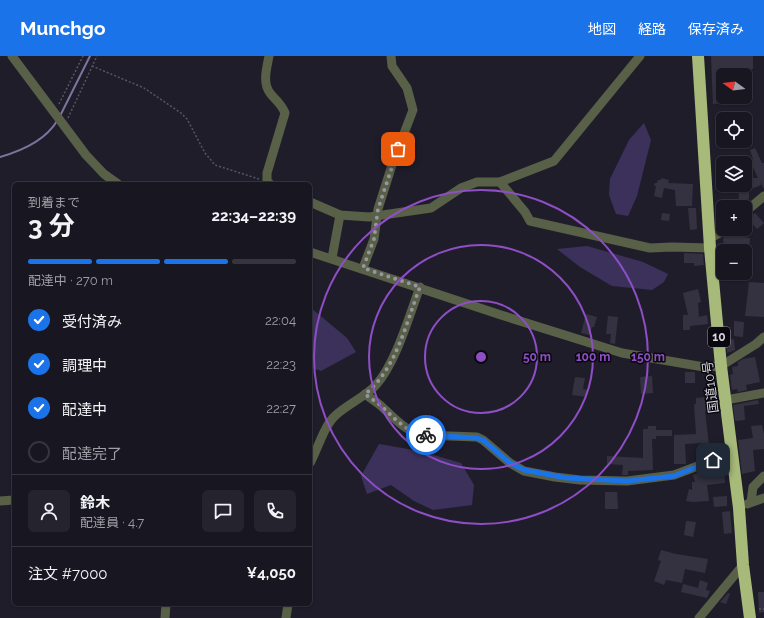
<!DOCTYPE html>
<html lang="ja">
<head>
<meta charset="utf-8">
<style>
  :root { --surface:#181620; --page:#25232d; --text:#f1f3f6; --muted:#9f9fa5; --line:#36353e; --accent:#1a73e8 }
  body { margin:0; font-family:Raleway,"Noto Sans JP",sans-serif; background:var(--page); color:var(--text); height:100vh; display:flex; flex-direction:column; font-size:15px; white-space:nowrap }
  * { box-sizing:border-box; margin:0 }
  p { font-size:13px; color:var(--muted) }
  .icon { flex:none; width:22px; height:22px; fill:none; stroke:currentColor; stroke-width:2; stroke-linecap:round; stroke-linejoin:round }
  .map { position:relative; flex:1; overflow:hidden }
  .side { position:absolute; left:12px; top:126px; width:300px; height:424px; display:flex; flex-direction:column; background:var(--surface); border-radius:6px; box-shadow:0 1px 3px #0004,0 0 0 1px var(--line) }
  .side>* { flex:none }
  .needle { width:26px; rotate:285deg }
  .tools { position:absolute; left:716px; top:12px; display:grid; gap:8px }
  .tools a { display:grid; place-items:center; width:36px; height:36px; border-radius:6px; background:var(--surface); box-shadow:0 1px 3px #0004,0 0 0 1px var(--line); font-size:20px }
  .pin { position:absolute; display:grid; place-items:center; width:34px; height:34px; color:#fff; margin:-17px; border-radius:8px; box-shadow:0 2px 6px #0006 }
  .courier { position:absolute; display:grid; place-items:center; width:40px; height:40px; margin:-20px; border:3px solid #1a73e8; border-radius:50%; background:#fff; color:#222; box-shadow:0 1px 5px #0007 }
  .head em { font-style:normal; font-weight:700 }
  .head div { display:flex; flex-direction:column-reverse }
  .head { display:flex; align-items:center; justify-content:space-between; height:68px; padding:0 16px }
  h1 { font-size:26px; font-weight:700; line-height:30px }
  .bar { display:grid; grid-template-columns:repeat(4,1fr); gap:6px 4px; align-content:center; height:48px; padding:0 16px }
  .bar i { height:5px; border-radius:3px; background:var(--line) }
  .bar .on { background:var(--accent) }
  .bar p { grid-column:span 4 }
  .line { display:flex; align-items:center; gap:10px; padding:0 16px; border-top:1px solid var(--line) }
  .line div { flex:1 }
  .round { display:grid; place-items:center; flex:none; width:42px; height:42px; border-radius:6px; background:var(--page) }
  ol { padding:0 16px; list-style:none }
  li { display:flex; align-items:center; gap:12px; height:44px }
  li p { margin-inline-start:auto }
  li .icon { padding:4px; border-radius:50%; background:var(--accent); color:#fff; stroke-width:4 }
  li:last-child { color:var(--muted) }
  li i { width:22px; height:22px; border:2px solid var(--line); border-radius:50% }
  header { display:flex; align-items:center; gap:24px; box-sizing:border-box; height:56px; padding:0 20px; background:var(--accent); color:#fff }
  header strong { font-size:19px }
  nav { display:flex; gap:22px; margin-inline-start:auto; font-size:14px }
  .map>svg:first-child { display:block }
  .green { fill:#3c315b }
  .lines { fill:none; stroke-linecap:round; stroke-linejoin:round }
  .stream { stroke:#7e739d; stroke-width:2 }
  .building { fill:#343140 }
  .path { stroke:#585562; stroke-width:1.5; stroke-dasharray:2 2; stroke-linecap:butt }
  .street { stroke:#586047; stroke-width:9 }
  .highway { stroke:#a7ba7a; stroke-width:12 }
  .done { stroke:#9895a1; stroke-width:4; stroke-dasharray:0 7.2 }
  .route { stroke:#1a73e8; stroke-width:5 }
  .ring { fill:none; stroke:#8e4ec6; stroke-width:2 }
  .labels { text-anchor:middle; stroke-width:3; stroke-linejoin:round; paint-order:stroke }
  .shield { fill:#0a080f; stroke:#9a98a1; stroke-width:1 }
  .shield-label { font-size:12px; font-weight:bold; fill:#d8d6e0 }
  .street-label { font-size:13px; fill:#d8d6e0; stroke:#0a080f }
  .centre { fill:#8e4ec6; stroke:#0a080f; stroke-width:2 }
  .ring-label { font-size:12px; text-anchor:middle; font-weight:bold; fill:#8e4ec6; stroke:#0a080f; stroke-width:3; stroke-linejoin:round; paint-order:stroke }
</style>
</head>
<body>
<header>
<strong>Munchgo</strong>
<nav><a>地図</a><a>経路</a><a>保存済み</a></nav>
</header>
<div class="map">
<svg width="764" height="562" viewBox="0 0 764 562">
  <rect width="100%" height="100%" fill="#201d2b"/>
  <g class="green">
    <path d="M 644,67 L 651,84 L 637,140 L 628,160 L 616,158 L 609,139 L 610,123 L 629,84 Z"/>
    <path d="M 587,190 L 643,206 L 668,218 L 664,226 L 652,234 L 612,230 L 580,211 L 557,193 Z"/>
    <path d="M 311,252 L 347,282 L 356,296 L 321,315 L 310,311 L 310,253 Z"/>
    <path d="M 379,388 L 420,395 L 461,407 L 474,429 L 472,449 L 433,454 L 414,445 L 391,429 L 367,438 L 361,420 Z"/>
  </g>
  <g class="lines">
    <g class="stream">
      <path d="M 60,60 L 90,0"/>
      <path d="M 0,101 C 21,95 45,85 57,65"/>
    </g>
  </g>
  <g class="building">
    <path d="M 711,0 L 753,0 L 753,13 L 735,14 L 735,19 L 723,19 L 723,41 L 725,41 L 725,47 L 713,48 Z"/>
    <path d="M 755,92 L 762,107 L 764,107 L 764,133 L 760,126 L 761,129 L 749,134 L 749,143 L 739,143 L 738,129 L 745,129 L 745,122 L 758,122 L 750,105 L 753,103 L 750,94 Z"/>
    <path d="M 661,122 L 669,124 L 668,127 L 693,128 L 692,150 L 676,150 L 675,134 L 664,132 L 662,142 L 654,140 L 656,130 L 654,130 L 655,127 L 657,127 L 658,124 L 661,124 Z"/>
    <path d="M 688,152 L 696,152 L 697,173 L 690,174 Z"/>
    <path d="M 662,157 L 670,158 L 669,165 L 661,164 Z"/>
    <path d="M 755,157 L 764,167 L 757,173 L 748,163 Z"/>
    <path d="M 734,176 L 734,180 L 750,182 L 749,194 L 742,194 L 743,189 L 724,190 L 723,182 L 729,177 Z"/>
    <path d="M 684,197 L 703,198 L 704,209 L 694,210 L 694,207 L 684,207 Z"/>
    <path d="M 749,226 L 764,227 L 764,261 L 745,260 Z"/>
    <path d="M 698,233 L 701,246 L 698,247 L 699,261 L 707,259 L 708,268 L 690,270 L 690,274 L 683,274 L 683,259 L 688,259 L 683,237 Z"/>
    <path d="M 586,258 L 597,261 L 594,271 L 592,271 L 590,279 L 581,277 Z"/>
    <path d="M 608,260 L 618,261 L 615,288 L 610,287 L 611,278 L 606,278 Z"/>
    <path d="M 734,265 L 744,266 L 743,281 L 734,280 Z"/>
    <path d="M 734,283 L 735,294 L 727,297 L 726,284 Z"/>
    <path d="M 755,301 L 760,326 L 746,329 L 747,334 L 738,336 L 737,333 L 732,334 L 730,319 L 733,318 L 732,311 L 738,310 L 738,306 L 743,303 Z"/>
    <rect x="685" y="316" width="10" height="11"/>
    <path d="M 652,320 L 653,337 L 641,338 L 640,321 Z"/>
    <path d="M 575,321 L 585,322 L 583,333 L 588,334 L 587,341 L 572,339 Z"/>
    <path d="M 707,341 L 708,354 L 705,355 L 709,389 L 703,390 L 702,387 L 685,388 L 686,408 L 674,408 L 674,379 L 696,378 L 694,348 L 696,348 L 696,342 Z"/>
    <path d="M 758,344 L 759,348 L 744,350 L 745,364 L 735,365 L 733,349 Z"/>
    <path d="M 762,369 L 764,378 L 764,393 L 753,394 L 755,415 L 742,418 L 738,384 L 753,382 L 751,370 Z"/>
    <path d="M 648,370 L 656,370 L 656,374 L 672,374 L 672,380 L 656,380 L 656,383 L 652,383 L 653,414 L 628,415 L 628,419 L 622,419 L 623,409 L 607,408 L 607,400 L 643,402 L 643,373 L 648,373 Z"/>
    <path d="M 718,409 L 721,417 L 724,416 L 725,427 L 707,429 L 709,445 L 692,446 L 686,445 L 689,433 L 692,434 L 692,426 L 695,426 L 693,419 Z"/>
    <path d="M 605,436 L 617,436 L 618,453 L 605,453 Z"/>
    <path d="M 727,440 L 727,450 L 714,451 L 713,441 Z"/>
    <path d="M 730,455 L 732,477 L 724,478 L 722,456 Z"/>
    <path d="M 686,465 L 696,466 L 693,481 L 684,479 Z"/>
    <path d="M 661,494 L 676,498 L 708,503 L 705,517 L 685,513 L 682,527 L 666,524 L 664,529 L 654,525 L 661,505 L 658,504 Z"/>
    <path d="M 700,524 L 708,527 L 706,534 L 710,535 L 707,542 L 681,536 L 683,528 L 698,532 Z"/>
    <path d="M 758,536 L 764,536 L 764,556 L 759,557 Z"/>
    <path d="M 728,537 L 730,538 L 726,548 L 720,546 Z"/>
  </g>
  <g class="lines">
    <g class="path">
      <path d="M 92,10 L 144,32 L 181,57 L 187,63 L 205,97 L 215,109 L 259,123"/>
      <path d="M 59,48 L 83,0"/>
      <path d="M 68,62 L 97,0"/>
      <path d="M 759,553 L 764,553"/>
    </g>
    <g class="street">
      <path d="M 12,0 L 86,99 L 104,118 L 118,128"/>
      <path d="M 269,0 C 267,11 262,27 270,37 C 276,45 281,47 285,57 L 267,117 L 267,125 L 270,128"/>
      <path d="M 500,126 L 554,105 L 640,0"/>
      <path d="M 310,146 L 340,159 L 369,161 L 431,152 L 461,132 L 477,126 L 500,126 L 525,156 L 530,165 L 650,192 L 672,191 L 710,192"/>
      <path d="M 745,156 L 764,140"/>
      <path d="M 710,182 L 718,178 L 724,173"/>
      <path d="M 310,196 L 501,259 L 622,297 L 704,311 L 721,310 L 756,288 L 764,281"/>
      <path d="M 332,202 L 340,159"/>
      <path d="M 363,212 L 374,183 L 378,153 L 393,106 L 413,54 L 407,32 L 392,10 L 391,0"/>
      <path d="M 365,338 C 370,342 375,345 380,349 C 393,361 405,375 422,379 L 477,381 L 483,384 L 510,407 L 524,415 L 555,421 L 580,424 L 627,425 L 674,419 L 732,397"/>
      <path d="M 726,344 L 764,337"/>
      <path d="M 310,407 C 318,393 324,369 336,359 C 348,348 365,341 376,329 C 396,307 409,260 420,231"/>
      <path d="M 0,445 L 14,444"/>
      <path d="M 751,446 L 753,431 L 764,420"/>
      <path d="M 747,448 L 764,442"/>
      <path d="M 165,562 L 166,548"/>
      <path d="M 286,562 L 288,548"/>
      <path d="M 699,562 L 743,509"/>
    </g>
    <path class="highway" d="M 698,0 L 710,192 L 721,310 L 739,452 L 743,509 L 750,562"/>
  </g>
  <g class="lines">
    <path class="done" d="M 398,93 L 378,153 L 374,183 L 363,212 L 420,231 C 406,267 396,314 365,338 C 370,342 375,345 380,349 C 394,361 407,378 426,379"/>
    <path class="route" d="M 426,379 L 477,382 L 483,384 L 510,407 L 524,414 L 567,422 L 627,425 L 674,420 L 713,404"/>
  </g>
  <g class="ring">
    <circle cx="481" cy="301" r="56"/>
    <circle cx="481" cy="301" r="112"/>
    <circle cx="481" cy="301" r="167"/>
  </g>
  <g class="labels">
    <rect class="shield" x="708" y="271" width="22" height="20" rx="3"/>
    <g class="shield-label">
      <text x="719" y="285">10</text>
    </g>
    <g class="street-label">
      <text transform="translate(710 331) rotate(-97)" y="5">国道10号</text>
    </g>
  </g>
  <circle cx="481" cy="301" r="6" class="centre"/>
  <g class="ring-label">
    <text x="537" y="305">50 m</text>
    <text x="593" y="305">100 m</text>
    <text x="648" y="305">150 m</text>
  </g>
</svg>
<div class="tools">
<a><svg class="needle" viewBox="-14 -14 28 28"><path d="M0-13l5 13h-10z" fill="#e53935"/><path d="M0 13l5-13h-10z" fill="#9f9fa5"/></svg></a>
<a><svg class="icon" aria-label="locate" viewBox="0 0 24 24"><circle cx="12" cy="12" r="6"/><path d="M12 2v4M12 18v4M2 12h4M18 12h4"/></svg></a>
<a><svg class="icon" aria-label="layers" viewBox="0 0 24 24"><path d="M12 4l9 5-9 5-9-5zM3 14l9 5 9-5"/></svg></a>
<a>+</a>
<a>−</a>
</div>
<div class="pin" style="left:398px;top:93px;background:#ea580c"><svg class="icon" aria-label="bag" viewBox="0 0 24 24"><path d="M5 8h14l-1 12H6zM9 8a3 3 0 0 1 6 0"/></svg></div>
<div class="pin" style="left:713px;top:404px;background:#1f2937"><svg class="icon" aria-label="home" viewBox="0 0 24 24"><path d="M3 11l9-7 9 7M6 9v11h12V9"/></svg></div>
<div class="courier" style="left:426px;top:379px"><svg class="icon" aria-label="bike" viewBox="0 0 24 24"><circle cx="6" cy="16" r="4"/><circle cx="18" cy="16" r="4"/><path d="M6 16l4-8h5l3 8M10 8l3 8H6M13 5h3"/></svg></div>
<section class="side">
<div class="head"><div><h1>3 分</h1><p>到着まで</p></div><em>22:34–22:39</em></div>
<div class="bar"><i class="on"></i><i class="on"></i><i class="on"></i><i></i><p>配達中 · 270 m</p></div>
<ol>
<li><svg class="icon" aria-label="check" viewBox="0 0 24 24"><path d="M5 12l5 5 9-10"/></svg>受付済み<p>22:04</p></li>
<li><svg class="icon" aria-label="check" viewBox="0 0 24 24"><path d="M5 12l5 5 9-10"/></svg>調理中<p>22:23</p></li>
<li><svg class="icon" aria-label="check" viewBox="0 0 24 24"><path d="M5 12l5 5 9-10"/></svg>配達中<p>22:27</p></li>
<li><i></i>配達完了</li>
</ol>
<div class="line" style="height:72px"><a class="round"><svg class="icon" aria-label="person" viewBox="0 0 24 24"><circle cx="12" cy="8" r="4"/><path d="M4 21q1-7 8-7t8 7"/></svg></a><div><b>鈴木</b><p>配達員 · 4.7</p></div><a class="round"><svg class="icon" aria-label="chat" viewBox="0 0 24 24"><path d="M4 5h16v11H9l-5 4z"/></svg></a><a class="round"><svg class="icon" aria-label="phone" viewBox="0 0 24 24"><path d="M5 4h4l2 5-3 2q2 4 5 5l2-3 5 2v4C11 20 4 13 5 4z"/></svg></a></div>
<div class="line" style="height:52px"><div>注文 #7000</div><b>¥4,050</b></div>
</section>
</div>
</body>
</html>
